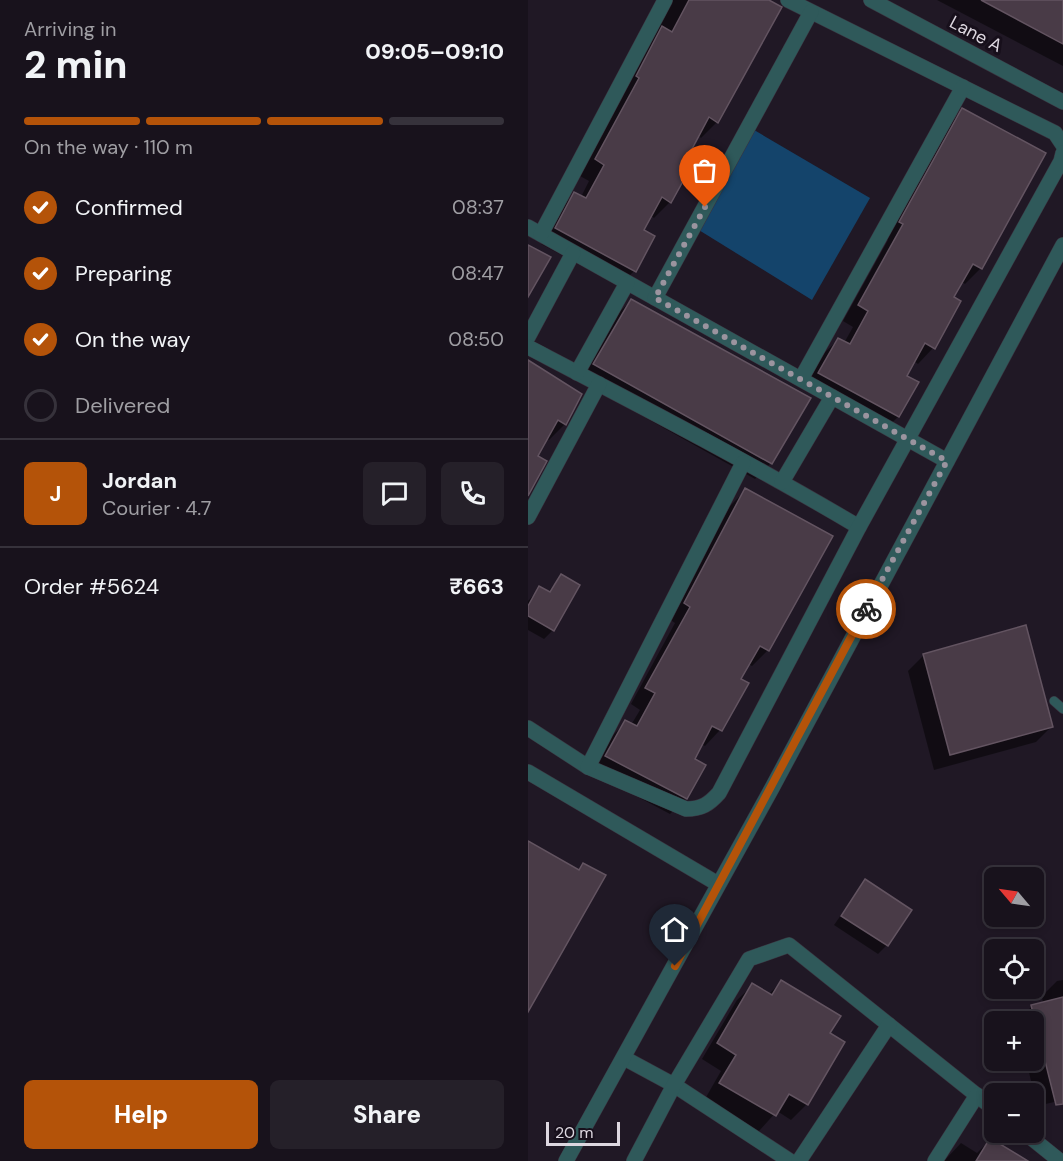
<!DOCTYPE html>
<html lang="en">
<head>
<meta charset="utf-8">
<style>
  :root { --surface:#18121c; --page:#252029; --text:#f1f3f6; --muted:#9f9ea3; --line:#36323b; --accent:#b45309 }
  body { margin:0; font-family:"DM Sans",sans-serif; background:var(--page); color:var(--text); height:100vh; display:flex; flex-direction:column; font-size:22px; white-space:nowrap }
  * { box-sizing:border-box; margin:0 }
  p { font-size:20px; color:var(--muted) }
  .icon { flex:none; width:33px; height:33px; fill:none; stroke:currentColor; stroke-width:2; stroke-linecap:round; stroke-linejoin:round }
  .map { position:relative; flex:1; overflow:hidden }
  .drawer { display:flex; flex-direction:column; background:var(--surface); width:528px }
  .drawer>* { flex:none }
  .needle { width:39px; rotate:299deg }
  .controls { position:absolute; left:456px; top:867px; display:grid; gap:12px }
  .controls a { display:grid; place-items:center; width:60px; height:60px; border-radius:9px; background:var(--surface); box-shadow:0 3px 9px #0003,0 0 0 2px var(--line); font-size:30px }
  .scale { position:absolute; left:18px; bottom:15px; width:74px; box-sizing:border-box; padding-left:6px; border:3px solid #ddd7e0; border-top:0; font-size:16px; line-height:21px; white-space:nowrap; color:#ddd7e0; -webkit-text-stroke:4px #170f1b; paint-order:stroke }
  .pin { position:absolute; display:grid; place-items:center; width:51px; height:51px; color:#fff; margin:-62px -26px; border-radius:50% 50% 50% 0; rotate:-45deg; box-shadow:0 0 6px #0007 }
  .pin .icon { rotate:45deg }
  .courier { position:absolute; display:grid; place-items:center; width:60px; height:60px; margin:-30px; border:4px solid #b45309; border-radius:50%; background:#fff; color:#222; box-shadow:0 2px 8px #0007 }
  .headline em { font-style:normal; font-weight:800 }
  .headline div { display:flex; flex-direction:column-reverse }
  .headline { display:flex; align-items:center; justify-content:space-between; height:102px; padding:0 24px }
  h1 { font-size:39px; font-weight:800; line-height:45px }
  .bar { display:grid; grid-template-columns:repeat(4,1fr); gap:9px 6px; align-content:center; height:72px; padding:0 24px }
  .bar i { height:8px; border-radius:4px; background:var(--line) }
  .bar .active { background:var(--accent) }
  .bar p { grid-column:span 4 }
  .line { display:flex; align-items:center; gap:15px; padding:0 24px; border-top:2px solid var(--line) }
  .line div { flex:1 }
  .round { display:grid; place-items:center; flex:none; width:63px; height:63px; border-radius:9px; background:var(--page) }
  ol { padding:0 24px; list-style:none }
  li { display:flex; align-items:center; gap:18px; height:66px }
  li p { margin-inline-start:auto }
  li .icon { padding:6px; border-radius:50%; background:var(--accent); color:#fff; stroke-width:4 }
  li:last-child { color:var(--muted) }
  li i { width:33px; height:33px; border:3px solid var(--line); border-radius:50% }
  .cta { display:flex; gap:12px; margin-top:auto; padding:12px 24px }
  .cta a { flex:1; height:69px; border-radius:9px; background:var(--accent); color:#fff; font-size:24px; font-weight:800; line-height:69px; text-align:center }
  .cta a+a { background:var(--page); color:var(--text) }
  main { display:flex; flex:1; min-height:0 }
  .map>svg:first-child { display:block }
  .water { fill:#14446b }
  .shadow { fill:#0007 }
  .building { fill:#493b47; stroke:#635461; stroke-width:1.5 }
  .lines { fill:none; stroke-linecap:round; stroke-linejoin:round }
  .lane-casing { stroke:#3a333f; stroke-width:10 }
  .street-casing { stroke:#3a333f; stroke-width:16 }
  .lane { stroke:#2f595a; stroke-width:9 }
  .street { stroke:#2f595a; stroke-width:15 }
  .done { stroke:#9b949f; stroke-width:6; stroke-dasharray:0 10.8 }
  .route { stroke:#b45309; stroke-width:8 }
  .labels { text-anchor:middle; stroke-width:6; stroke-linejoin:round; paint-order:stroke }
  .street-label { font-size:18px; fill:#ddd7e0; stroke:#170f1b }
</style>
</head>
<body>
<main>
<section class="drawer">
<div class="headline"><div><h1>2 min</h1><p>Arriving in</p></div><em>09:05–09:10</em></div>
<div class="bar"><i class="active"></i><i class="active"></i><i class="active"></i><i></i><p>On the way · 110 m</p></div>
<ol>
<li><svg class="icon" aria-label="check" viewBox="0 0 24 24"><path d="M5 12l5 5 9-10"/></svg>Confirmed<p>08:37</p></li>
<li><svg class="icon" aria-label="check" viewBox="0 0 24 24"><path d="M5 12l5 5 9-10"/></svg>Preparing<p>08:47</p></li>
<li><svg class="icon" aria-label="check" viewBox="0 0 24 24"><path d="M5 12l5 5 9-10"/></svg>On the way<p>08:50</p></li>
<li><i></i>Delivered</li>
</ol>
<div class="line" style="height:108px"><b class="round" style="background:var(--accent);color:#fff">J</b><div><b>Jordan</b><p>Courier · 4.7</p></div><a class="round"><svg class="icon" aria-label="chat" viewBox="0 0 24 24"><path d="M4 5h16v11H9l-5 4z"/></svg></a><a class="round"><svg class="icon" aria-label="phone" viewBox="0 0 24 24"><path d="M5 4h4l2 5-3 2q2 4 5 5l2-3 5 2v4C11 20 4 13 5 4z"/></svg></a></div>
<div class="line" style="height:78px"><div>Order #5624</div><b>₹663</b></div>
<div class="cta"><a>Help</a><a>Share</a></div>
</section>
<div class="map">
<svg width="535" height="1161" viewBox="0 0 535 1161">
  <rect width="100%" height="100%" fill="#201825"/>
  <path class="water" d="M 221,127 L 342,198 L 284,300 L 166,227 Z"/>
  <g class="shadow">
    <path d="M 139,0 L 237,0 L 189,122 L 173,138 L 170,135 L 142,202 L 126,218 L 122,215 L 114,231 L 106,271 L 91,286 L 13,244 L 31,209 L 47,194 L 53,197 L 61,181 L 52,176 L 96,94 L 93,92 Z"/>
    <path d="M 409,0 L 535,0 L 535,66 Z"/>
    <path d="M 435,110 L 453,268 L 437,284 L 433,281 L 405,348 L 390,364 L 386,361 L 377,377 L 388,383 L 370,417 L 354,432 L 276,389 L 294,355 L 310,340 L 316,343 L 325,327 L 315,321 L 360,240 L 356,238 L 419,126 Z"/>
    <path d="M 103,301 L 243,463 L 227,479 L 50,380 L 87,316 Z"/>
    <path d="M 0,362 L 37,424 L 21,440 L 19,438 L 8,457 L 0,493 Z"/>
    <path d="M 218,490 L 240,650 L 224,666 L 220,664 L 211,680 L 219,683 L 192,730 L 177,746 L 173,744 L 165,759 L 158,798 L 142,814 L 63,772 L 82,738 L 98,722 L 103,725 L 112,710 L 103,704 L 147,623 L 141,619 L 202,506 Z"/>
    <path d="M 33,576 L 25,630 L 16,639 L 0,630 L 0,601 L 12,588 L 20,592 Z"/>
    <path d="M 396,655 L 524,726 L 508,742 L 406,770 L 380,671 Z"/>
    <path d="M 337,881 L 359,945 L 350,954 L 306,925 Z"/>
    <path d="M 535,980 L 535,1100 L 509,1106 L 498,1060 L 506,1060 L 506,1022 L 489,1022 L 504,1006 L 515,1004 L 514,996 L 529,981 Z"/>
    <path d="M 253,982 L 300,1034 L 315,1043 L 279,1104 L 263,1120 L 249,1111 L 231,1131 L 177,1099 L 193,1071 L 174,1059 L 209,1000 L 225,985 L 241,994 Z"/>
    <path d="M 462,1140 L 497,1161 L 416,1161 L 433,1143 L 449,1153 Z"/>
  </g>
  <g class="building">
    <path d="M 161,0 L 241,0 L 254,7 L 190,123 L 181,117 L 163,151 L 170,154 L 143,203 L 134,197 L 116,230 L 127,236 L 108,272 L 27,228 L 46,192 L 58,198 L 76,165 L 67,159 L 111,78 L 108,76 L 134,26 L 144,32 Z"/>
    <path d="M 453,0 L 535,0 L 535,44 Z"/>
    <path d="M 434,108 L 518,153 L 454,269 L 445,264 L 426,297 L 433,301 L 407,349 L 397,343 L 379,376 L 391,382 L 371,417 L 290,373 L 310,338 L 322,344 L 340,311 L 330,305 L 375,224 L 371,222 Z"/>
    <path d="M 0,245 L 23,257 L 0,297 Z"/>
    <path d="M 103,299 L 283,398 L 244,464 L 65,364 Z"/>
    <path d="M 0,360 L 54,394 L 38,425 L 30,420 L 10,456 L 19,461 L 0,496 Z"/>
    <path d="M 217,488 L 305,536 L 241,651 L 232,646 L 213,679 L 221,683 L 194,731 L 184,726 L 167,759 L 178,765 L 159,799 L 77,756 L 97,720 L 109,726 L 127,693 L 117,688 L 162,607 L 156,603 Z"/>
    <path d="M 33,574 L 52,585 L 26,631 L 0,616 L 0,606 L 11,586 L 22,592 Z"/>
    <path d="M 498,625 L 525,727 L 422,755 L 395,654 Z"/>
    <path d="M 0,841 L 51,870 L 55,863 L 78,875 L 0,1012 Z"/>
    <path d="M 337,879 L 384,910 L 360,946 L 313,916 Z"/>
    <path d="M 253,980 L 313,1016 L 302,1033 L 317,1042 L 280,1105 L 261,1094 L 248,1116 L 191,1083 L 208,1055 L 189,1043 L 224,983 L 244,995 Z"/>
    <path d="M 535,997 L 535,1104 L 528,1105 L 503,1005 Z"/>
    <path d="M 462,1138 L 500,1161 L 448,1161 Z"/>
  </g>
  <g class="lines">
    <defs>
      <path id="lane" d="M 526,701 L 535,709"/>
      <g id="street">
        <path d="M 260,0 L 527,133 L 535,145"/>
        <path d="M 343,0 L 535,102"/>
        <path d="M 0,227 L 419,461"/>
        <path d="M 13,234 L 137,0"/>
        <path d="M 127,298 L 283,12"/>
        <path d="M 0,337 L 45,253"/>
        <path d="M 0,347 C 111,405 223,463 331,527"/>
        <path d="M 49,373 L 99,283"/>
        <path d="M 273,379 L 435,87"/>
        <path d="M 254,482 L 304,397"/>
        <path d="M 0,517 L 71,384"/>
        <path d="M 0,728 L 60,767 L 158,809 C 174,809 181,804 191,793 L 331,527 L 533,161 L 535,153"/>
        <path d="M 60,767 L 215,463"/>
        <path d="M 0,772 L 190,884"/>
        <path d="M 96,1058 L 146,1085 L 262,1161"/>
        <path d="M 496,1132 L 532,1161"/>
        <path d="M 38,1161 L 244,788 L 535,245"/>
        <path d="M 106,1161 L 146,1085 L 221,959 L 261,945 L 466,1109"/>
        <path d="M 271,1161 L 361,1025"/>
        <path d="M 407,1161 L 449,1095"/>
      </g>
    </defs>
    <use href="#lane" class="lane-casing"/>
    <use href="#street" class="street-casing"/>
    <use href="#lane" class="lane"/>
    <use href="#street" class="street"/>
  </g>
  <g class="lines">
    <path class="done" d="M 177,207 L 127,298 L 419,461 L 338,609"/>
    <path class="route" d="M 147,966 L 338,609"/>
  </g>
  <g class="labels">
    <g class="street-label">
      <text transform="translate(448 34) rotate(28)" y="6">Lane A</text>
    </g>
  </g>
</svg>
<div class="controls">
<a><svg class="needle" viewBox="-14 -14 28 28"><path d="M0-13l5 13h-10z" fill="#e53935"/><path d="M0 13l5-13h-10z" fill="#9f9ea3"/></svg></a>
<a><svg class="icon" aria-label="locate" viewBox="0 0 24 24"><circle cx="12" cy="12" r="6"/><path d="M12 2v4M12 18v4M2 12h4M18 12h4"/></svg></a>
<a>+</a>
<a>−</a>
</div>
<div class="scale">20 m</div>
<div class="pin" style="left:177px;top:207px;background:#ea580c"><svg class="icon" aria-label="bag" viewBox="0 0 24 24"><path d="M5 8h14l-1 12H6zM9 8a3 3 0 0 1 6 0"/></svg></div>
<div class="pin" style="left:147px;top:966px;background:#1f2937"><svg class="icon" aria-label="home" viewBox="0 0 24 24"><path d="M3 11l9-7 9 7M6 9v11h12V9"/></svg></div>
<div class="courier" style="left:338px;top:609px"><svg class="icon" aria-label="bike" viewBox="0 0 24 24"><circle cx="6" cy="16" r="4"/><circle cx="18" cy="16" r="4"/><path d="M6 16l4-8h5l3 8M10 8l3 8H6M13 5h3"/></svg></div>
</div>
</main>
</body>
</html>
